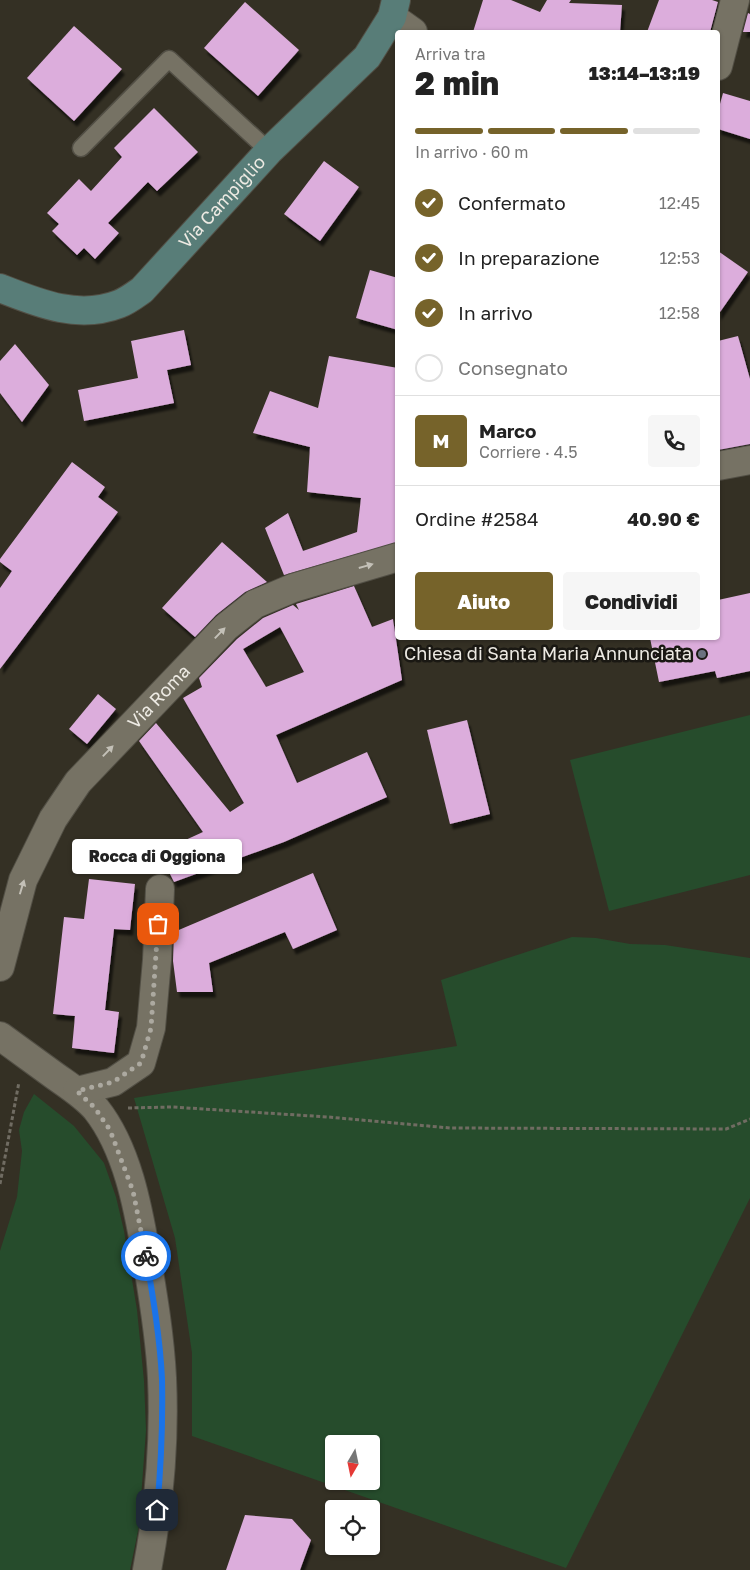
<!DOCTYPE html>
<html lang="it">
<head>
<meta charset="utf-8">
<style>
  :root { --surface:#fff; --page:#f6f6f6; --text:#222; --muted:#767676; --line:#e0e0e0; --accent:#76632a }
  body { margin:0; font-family:"Golos Text",sans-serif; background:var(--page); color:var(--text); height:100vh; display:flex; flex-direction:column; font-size:19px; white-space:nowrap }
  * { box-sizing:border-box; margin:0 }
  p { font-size:16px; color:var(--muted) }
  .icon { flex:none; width:28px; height:28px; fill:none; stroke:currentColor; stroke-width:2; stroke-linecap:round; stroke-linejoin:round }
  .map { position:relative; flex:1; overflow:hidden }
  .sheet { position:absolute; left:395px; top:30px; width:325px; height:610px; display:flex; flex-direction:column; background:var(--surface); border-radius:5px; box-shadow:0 1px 4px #0004 }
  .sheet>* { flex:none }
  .needle { width:32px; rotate:189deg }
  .controls { position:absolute; left:325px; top:1435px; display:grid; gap:10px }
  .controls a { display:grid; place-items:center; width:55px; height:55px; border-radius:5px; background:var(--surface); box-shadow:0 1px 4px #0004; font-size:25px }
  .pin { position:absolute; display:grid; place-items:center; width:42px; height:42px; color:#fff; margin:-21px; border-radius:10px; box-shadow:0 2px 8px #0006 }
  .courier { position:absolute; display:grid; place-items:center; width:50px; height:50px; margin:-25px; border:4px solid #1a73e8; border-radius:50%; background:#fff; color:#222; box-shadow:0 1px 6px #0007 }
  .bubble { position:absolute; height:35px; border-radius:5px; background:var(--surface); box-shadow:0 1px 4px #0004; font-size:16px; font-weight:800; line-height:35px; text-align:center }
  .summary em { font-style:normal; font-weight:800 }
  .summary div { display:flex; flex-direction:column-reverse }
  .summary { display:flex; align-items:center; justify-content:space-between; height:85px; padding:0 20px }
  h1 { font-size:32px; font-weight:800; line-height:38px }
  .bar { display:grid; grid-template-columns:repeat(4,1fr); gap:8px 5px; align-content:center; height:60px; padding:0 20px }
  .bar i { height:6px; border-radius:4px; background:var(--line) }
  .bar .on { background:var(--accent) }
  .bar p { grid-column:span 4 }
  .line { display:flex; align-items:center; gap:12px; padding:0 20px; border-top:1px solid var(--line) }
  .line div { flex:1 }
  .round { display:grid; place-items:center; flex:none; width:52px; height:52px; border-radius:5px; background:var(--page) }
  ol { padding:0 20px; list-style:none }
  li { display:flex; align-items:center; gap:15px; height:55px }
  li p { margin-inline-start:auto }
  li .icon { padding:5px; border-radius:50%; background:var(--accent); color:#fff; stroke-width:4 }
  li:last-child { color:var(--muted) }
  li i { width:28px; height:28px; border:2px solid var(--line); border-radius:50% }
  .cta { display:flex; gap:10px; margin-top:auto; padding:10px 20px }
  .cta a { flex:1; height:58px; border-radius:5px; background:var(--accent); color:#fff; font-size:20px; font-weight:800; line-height:58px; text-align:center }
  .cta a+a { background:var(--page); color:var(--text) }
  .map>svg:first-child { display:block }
  .green { fill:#264c2c; fill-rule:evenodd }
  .building { fill:#dcaddc; fill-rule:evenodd; filter:url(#shadow) }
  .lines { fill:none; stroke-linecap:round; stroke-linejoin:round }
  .lane-casing { stroke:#524f45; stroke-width:19 }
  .street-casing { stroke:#524f45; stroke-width:30 }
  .secondary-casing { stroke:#524f45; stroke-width:30 }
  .path { stroke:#706c62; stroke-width:3; stroke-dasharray:4 2.5; stroke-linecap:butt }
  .lane { stroke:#767264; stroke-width:16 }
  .street { stroke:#767264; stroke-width:28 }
  .secondary { stroke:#587d78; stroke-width:28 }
  .oneway { fill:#c3c0b7 }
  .done { stroke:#aca9a0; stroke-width:5; stroke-dasharray:0 9 }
  .route { stroke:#1a73e8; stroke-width:6 }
  .worship-dot { fill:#6b7280; stroke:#1a1813; stroke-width:2 }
  .labels { text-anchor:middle; stroke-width:5; stroke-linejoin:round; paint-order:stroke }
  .street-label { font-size:18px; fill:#edeae3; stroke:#1a1813 }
  .poi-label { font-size:18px; fill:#edeae3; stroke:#1a1813; text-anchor:end }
</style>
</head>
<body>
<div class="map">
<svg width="750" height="1570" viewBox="0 0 750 1570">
  <defs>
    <filter id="shadow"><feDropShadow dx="3" dy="5.5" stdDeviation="1" flood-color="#0009"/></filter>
  </defs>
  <rect width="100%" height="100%" fill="#343024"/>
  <g class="green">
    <path d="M 750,715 L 750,875 L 609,911 L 570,760 Z"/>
    <path d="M 572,937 L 596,938 L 630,944 L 665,945 L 750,958 L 750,1198 L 566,1568 L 192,1436 L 192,1353 L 175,1238 L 134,1098 L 457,1046 L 441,980 ZM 334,1444 L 371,1444 L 371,1481 L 334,1481 Z"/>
    <path d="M 34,1094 L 74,1126 L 104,1163 L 116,1197 L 124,1231 L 137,1310 L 144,1381 L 146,1430 L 139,1526 L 130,1570 L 0,1570 L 0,1251 L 17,1197 L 22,1151 L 19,1130 L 24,1112 Z"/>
  </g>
  <g class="building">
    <path d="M 483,0 L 511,0 L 540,12 L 547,0 L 571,0 L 569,3 L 622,5 L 620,32 L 473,32 Z"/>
    <path d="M 659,0 L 712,0 L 718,2 L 710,32 L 647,32 Z"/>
    <path d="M 245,2 L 299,50 L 258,96 L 204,48 Z"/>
    <path d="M 748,13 L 750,14 L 750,32 L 743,32 Z"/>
    <path d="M 74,26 L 122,69 L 74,121 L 27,78 Z"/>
    <path d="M 723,93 L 750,101 L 750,139 L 718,129 L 718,111 Z"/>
    <path d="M 154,108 L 198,152 L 157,191 L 148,182 L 108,223 L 119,233 L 95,259 L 84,248 L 77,255 L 52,231 L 59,224 L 47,213 L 79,179 L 91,191 L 122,157 L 114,148 Z"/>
    <path d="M 324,161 L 359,187 L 320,241 L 284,214 Z"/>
    <path d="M 718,251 L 748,272 L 718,315 Z"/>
    <path d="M 370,270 L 398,278 L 398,330 L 356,318 Z"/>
    <path d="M 184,330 L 191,365 L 167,370 L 174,403 L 84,421 L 78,390 L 138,378 L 131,341 Z"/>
    <path d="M 738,336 L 750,379 L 750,444 L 718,450 L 718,341 Z"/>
    <path d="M 15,344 L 49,385 L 22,422 L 0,393 L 0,361 Z"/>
    <path d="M 329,356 L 398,368 L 398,542 L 284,575 L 265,528 L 288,513 L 303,551 L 357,532 L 361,498 L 307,492 L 310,447 L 253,433 L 270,391 L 318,408 Z"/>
    <path d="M 72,462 L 105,487 L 98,497 L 118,512 L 0,669 L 0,588 L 12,571 L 0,562 L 0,559 Z"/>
    <path d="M 222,542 L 267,582 L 245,592 L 216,615 L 195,637 L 162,608 Z"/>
    <path d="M 354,586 L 372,627 L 393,619 L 402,680 L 276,735 L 297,783 L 367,752 L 387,797 L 284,842 L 174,882 L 159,852 L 203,832 L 139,741 L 156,723 L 230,812 L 244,803 L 183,698 L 202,687 L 199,678 L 237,639 L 263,618 L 293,605 L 299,610 L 296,604 ZM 280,627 L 304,672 L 266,687 L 243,649 Z"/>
    <path d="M 750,593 L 750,671 L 717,678 L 715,671 L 659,682 L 650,638 L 718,638 L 718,600 Z"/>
    <path d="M 98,694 L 116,709 L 87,744 L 69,729 Z"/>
    <path d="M 467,720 L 490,814 L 450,824 L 427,730 Z"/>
    <path d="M 313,873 L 337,930 L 293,949 L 285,932 L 209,963 L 213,992 L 177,992 L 173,961 L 174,932 Z"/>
    <path d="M 89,879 L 135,884 L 130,930 L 114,929 L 105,1010 L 119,1012 L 114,1053 L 72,1048 L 75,1016 L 53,1014 L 64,917 L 84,919 Z"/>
    <path d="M 245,1515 L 292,1519 L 311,1540 L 300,1570 L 226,1570 Z"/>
  </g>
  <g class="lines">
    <defs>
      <path id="lane" d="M 81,148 L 169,59 L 269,151"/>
      <g id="street">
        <path d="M 392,17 L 413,32"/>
        <path d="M 718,66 L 735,0"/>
        <path d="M 718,466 L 750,460"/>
        <path id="s1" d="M 0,967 L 23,880 L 53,819 L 78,782 L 226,627 L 255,604 L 293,588 L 398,557"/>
        <path d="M 0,1036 C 18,1049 37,1063 55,1076 C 69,1086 85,1096 96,1109 C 127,1148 138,1207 146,1254 C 153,1295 160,1337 162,1378 C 165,1443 159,1507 147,1570"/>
        <path d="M 77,1091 L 113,1082 L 141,1063 L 151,1028 L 157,960 L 160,889"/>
      </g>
      <g id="secondary">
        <path id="s2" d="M 0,288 C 38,303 78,320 119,304 C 127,301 135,295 142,290 L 269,151 L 367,57 L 392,17 L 396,0"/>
      </g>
    </defs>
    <use href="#lane" class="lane-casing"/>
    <use href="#street" class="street-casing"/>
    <use href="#secondary" class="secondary-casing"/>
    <g class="path">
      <path d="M 128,1108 L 172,1107 L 328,1117 L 450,1128 L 726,1129 L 750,1119"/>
      <path d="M 0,1184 L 19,1082"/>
    </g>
    <use href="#lane" class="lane"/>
    <use href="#street" class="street"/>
    <use href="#secondary" class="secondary"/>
  </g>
  <defs><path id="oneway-solid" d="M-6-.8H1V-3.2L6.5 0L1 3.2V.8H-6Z" transform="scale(1.25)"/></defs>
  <g class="oneway">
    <use href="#oneway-solid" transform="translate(366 566) rotate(-16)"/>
    <use href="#oneway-solid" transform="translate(220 633) rotate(-46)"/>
    <use href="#oneway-solid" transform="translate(108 751) rotate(-46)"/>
    <use href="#oneway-solid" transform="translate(22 887) rotate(-73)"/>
  </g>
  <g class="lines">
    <path class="done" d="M 146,1256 L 133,1191 L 110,1130 L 95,1108 L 77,1091 L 113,1082 L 141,1063 L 151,1028 L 158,924"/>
    <path class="route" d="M 146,1256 C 153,1297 160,1338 162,1379 C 163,1423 161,1466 157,1510"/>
  </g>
  <circle class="worship-dot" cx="702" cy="654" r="5"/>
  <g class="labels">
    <g class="street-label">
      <text dy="6" stroke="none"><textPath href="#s2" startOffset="269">Via Campiglio</textPath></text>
      <text dy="6" stroke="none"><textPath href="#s1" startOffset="320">Via Roma</textPath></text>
    </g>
    <g class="poi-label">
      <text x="692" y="660">Chiesa di Santa Maria Annunciata</text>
    </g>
  </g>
</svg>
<div class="controls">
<a><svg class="needle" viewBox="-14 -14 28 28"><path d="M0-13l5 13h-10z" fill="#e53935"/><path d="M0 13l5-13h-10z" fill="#767676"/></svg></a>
<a><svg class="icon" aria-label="locate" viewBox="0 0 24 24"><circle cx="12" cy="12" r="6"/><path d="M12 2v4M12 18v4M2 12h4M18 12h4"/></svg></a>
</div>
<div class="pin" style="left:158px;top:924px;background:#ea580c"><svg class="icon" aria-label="bag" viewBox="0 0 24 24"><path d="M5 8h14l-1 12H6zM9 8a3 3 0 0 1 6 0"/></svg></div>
<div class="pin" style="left:157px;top:1510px;background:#1f2937"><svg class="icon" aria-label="home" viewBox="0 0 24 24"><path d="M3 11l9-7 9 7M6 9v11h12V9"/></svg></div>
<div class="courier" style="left:146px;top:1256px"><svg class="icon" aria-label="bike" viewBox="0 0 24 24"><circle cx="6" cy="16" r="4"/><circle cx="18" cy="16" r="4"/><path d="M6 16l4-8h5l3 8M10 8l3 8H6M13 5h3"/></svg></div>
<div class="bubble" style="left:72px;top:839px;width:170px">Rocca di Oggiona</div>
<section class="sheet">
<div class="summary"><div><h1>2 min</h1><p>Arriva tra</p></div><em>13:14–13:19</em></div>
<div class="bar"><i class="on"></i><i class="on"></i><i class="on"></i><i></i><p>In arrivo · 60 m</p></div>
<ol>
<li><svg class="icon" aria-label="check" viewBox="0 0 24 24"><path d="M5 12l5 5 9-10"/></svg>Confermato<p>12:45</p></li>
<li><svg class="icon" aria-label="check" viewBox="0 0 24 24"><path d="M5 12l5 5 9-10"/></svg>In preparazione<p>12:53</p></li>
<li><svg class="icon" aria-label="check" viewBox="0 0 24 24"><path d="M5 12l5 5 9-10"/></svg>In arrivo<p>12:58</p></li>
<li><i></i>Consegnato</li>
</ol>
<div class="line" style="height:90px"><b class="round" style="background:var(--accent);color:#fff">M</b><div><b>Marco</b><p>Corriere · 4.5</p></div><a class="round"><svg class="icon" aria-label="phone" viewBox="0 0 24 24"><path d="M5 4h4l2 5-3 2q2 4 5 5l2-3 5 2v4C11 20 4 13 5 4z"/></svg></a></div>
<div class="line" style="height:65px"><div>Ordine #2584</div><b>40.90 €</b></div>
<div class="cta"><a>Aiuto</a><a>Condividi</a></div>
</section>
</div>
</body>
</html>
